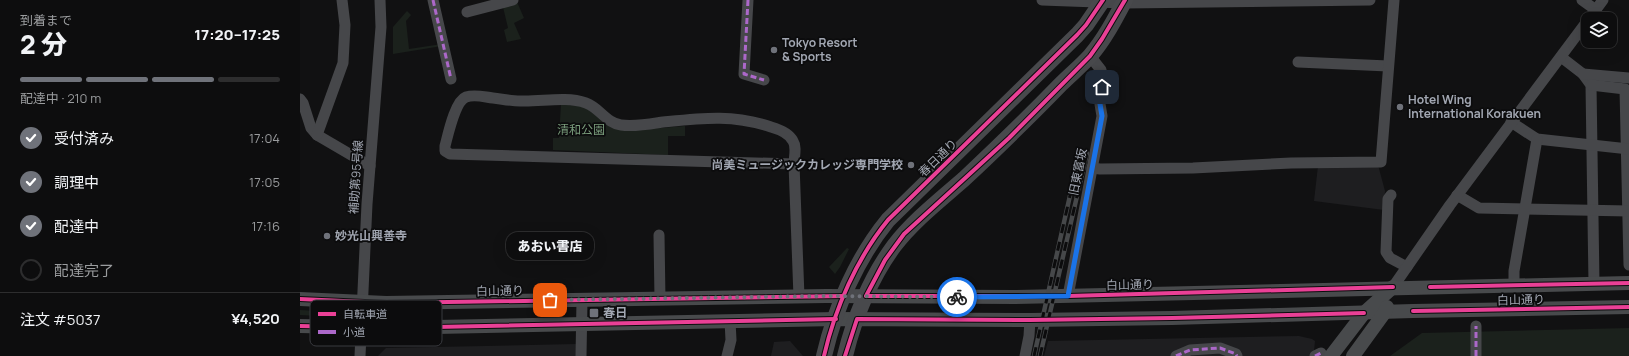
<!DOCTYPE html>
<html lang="ja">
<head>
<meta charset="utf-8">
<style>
  :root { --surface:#0d0d0e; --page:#161617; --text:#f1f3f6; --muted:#9a9c9e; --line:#2d2d2e; --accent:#6f727a }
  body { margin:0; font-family:Manrope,"Noto Sans JP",sans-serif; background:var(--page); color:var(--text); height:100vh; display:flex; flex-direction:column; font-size:15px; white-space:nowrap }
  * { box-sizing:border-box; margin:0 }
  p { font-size:13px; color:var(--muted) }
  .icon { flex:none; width:22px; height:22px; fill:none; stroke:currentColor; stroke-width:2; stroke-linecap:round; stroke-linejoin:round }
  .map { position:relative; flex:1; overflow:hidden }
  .panel { display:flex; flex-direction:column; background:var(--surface); width:300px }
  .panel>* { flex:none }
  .controls { position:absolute; left:1281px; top:12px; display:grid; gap:8px }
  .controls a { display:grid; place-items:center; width:36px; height:36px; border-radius:8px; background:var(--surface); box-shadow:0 4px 16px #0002,0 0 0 1px var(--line); font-size:20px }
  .pin { position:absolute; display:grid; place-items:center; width:34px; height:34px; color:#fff; margin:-17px; border-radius:8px; box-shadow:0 2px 6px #0006 }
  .courier { position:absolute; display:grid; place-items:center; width:40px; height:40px; margin:-20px; border:3px solid #1a73e8; border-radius:50%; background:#fff; color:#222; box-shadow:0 1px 5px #0007 }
  .bubble { position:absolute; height:28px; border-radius:12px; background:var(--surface); box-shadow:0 4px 16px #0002,0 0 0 1px var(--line); font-size:13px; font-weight:800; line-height:28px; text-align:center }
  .overview em { font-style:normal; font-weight:800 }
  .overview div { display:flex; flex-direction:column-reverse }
  .overview { display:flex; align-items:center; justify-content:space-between; height:68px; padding:0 20px }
  h1 { font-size:26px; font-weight:800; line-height:30px }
  .bar { display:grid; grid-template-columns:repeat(4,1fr); gap:6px 4px; align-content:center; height:48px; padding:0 20px }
  .bar i { height:5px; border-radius:3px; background:var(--line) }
  .bar .active { background:var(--accent) }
  .bar p { grid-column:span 4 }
  .line { display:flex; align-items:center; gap:10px; padding:0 20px; border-top:1px solid var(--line) }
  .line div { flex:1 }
  ol { padding:0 20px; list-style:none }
  li { display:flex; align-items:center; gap:12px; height:44px }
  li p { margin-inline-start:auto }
  li .icon { padding:4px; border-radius:50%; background:var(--accent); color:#fff; stroke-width:4 }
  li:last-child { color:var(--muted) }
  li i { width:22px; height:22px; border:2px solid var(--line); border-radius:50% }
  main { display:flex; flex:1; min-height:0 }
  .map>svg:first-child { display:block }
  .built { fill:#1e1e20 }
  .green { fill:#1b211c }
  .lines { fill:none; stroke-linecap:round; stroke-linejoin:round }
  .minor { stroke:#46474a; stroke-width:11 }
  .major { stroke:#484a4c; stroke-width:14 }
  .highway { stroke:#48494c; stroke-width:16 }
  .rail-casing { stroke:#46484a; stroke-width:4.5 }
  .rail { stroke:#0c0c0d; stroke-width:3; stroke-dasharray:9; stroke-linecap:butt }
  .quiet { stroke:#ac68c9; stroke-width:3; stroke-dasharray:6 3; stroke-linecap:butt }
  .cycleway-casing { stroke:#0c0c0d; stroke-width:6 }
  .cycleway { stroke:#ea4096; stroke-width:4 }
  .done { stroke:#6f727a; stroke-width:4; stroke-dasharray:0 7.2 }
  .route { stroke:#1a73e8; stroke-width:5 }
  .poi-dot { fill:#6f727a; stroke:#0c0c0d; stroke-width:1.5 }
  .labels { text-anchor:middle; stroke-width:3.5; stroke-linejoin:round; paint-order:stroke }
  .poi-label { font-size:12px; font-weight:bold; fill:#a2a7b2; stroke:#0c0c0d; text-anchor:start }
  .park-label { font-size:12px; fill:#7a9d7c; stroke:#0c0c0d }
  .street-label { font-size:12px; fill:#a2a7b2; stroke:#0c0c0d }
  .key { fill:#0c0c0d; stroke:#393a3f; stroke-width:1 }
  .key-label { font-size:11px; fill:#a2a7b2 }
</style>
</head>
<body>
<main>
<section class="panel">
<div class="overview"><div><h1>2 分</h1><p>到着まで</p></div><em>17:20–17:25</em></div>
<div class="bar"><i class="active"></i><i class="active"></i><i class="active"></i><i></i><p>配達中 · 210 m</p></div>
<ol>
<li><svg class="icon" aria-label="check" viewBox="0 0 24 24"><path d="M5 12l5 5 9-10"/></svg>受付済み<p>17:04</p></li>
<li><svg class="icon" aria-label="check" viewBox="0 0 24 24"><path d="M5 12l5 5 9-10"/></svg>調理中<p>17:05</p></li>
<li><svg class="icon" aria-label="check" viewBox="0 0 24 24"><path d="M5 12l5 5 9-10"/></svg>配達中<p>17:16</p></li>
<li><i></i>配達完了</li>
</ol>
<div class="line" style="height:52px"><div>注文 #5037</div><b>¥4,520</b></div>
</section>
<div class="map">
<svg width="1329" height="356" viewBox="0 0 1329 356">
  <rect width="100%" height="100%" fill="#111112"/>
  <g class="built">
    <path d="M 1078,165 L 1085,191 L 1084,210 L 1014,201 L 1018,166 Z"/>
    <path d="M 999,336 L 1012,339 L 1015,341 L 1014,351 L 1011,356 L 744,356 L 748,341 Z"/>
    <path d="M 490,341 L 503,356 L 471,356 L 474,342 Z"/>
    <path d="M 276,344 L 277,356 L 78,356 L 86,348 Z"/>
  </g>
  <g class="green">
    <path d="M 217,2 L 224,18 L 214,23 L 221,39 L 207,42 L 204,30 L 208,28 L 203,7 Z"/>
    <path d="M 107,11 L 111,15 L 106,21 L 109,49 L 142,44 L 142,46 L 93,54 L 93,27 Z"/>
    <path d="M 261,104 L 283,106 L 294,114 L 306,125 L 349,129 L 385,126 L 385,136 L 368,136 L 368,155 L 253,150 L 253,138 L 259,138 Z"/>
    <path d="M 547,248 L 549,249 L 540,267 L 535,274 L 529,267 Z"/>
    <path d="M 0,310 L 37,312 L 37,317 L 0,315 Z"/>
    <path d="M 1329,328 L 1329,356 L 1090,356 L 1122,333 Z"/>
  </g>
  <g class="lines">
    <g class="minor">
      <path d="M 133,0 L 151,79"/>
      <path d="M 448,0 L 444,74 L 464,80"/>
      <path d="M 742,0 L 824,3 L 1070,0"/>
      <path d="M 1282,0 L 1296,10"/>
      <path d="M 167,12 L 213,0"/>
      <path d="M 1289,19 L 1303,0"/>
      <path d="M 1261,57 L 1283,74 L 1291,85 L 1294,284"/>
      <path d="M 998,62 L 1088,66"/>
      <path d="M 1283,74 L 1329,78"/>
      <path d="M 1291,85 L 1325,89 L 1329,265"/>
      <path d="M 0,99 L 3,103 L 11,128 L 17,135 L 70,166"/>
      <path d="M 1211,122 L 1237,139 L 1329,149"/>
      <path d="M 17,135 L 43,63 L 45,25 L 42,0"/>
      <path d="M 494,164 L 150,154 L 145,151 L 145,146 C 148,135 155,101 166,97 C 175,94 184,97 193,98 C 202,99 211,101 220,101 C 242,102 265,96 286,103 C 300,108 306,123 321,125 C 335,127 350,124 363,122 C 402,118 433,114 471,127 C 478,129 489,133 493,141 C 497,147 494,157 494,164 L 499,297"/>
      <path d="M 792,168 L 800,169 L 893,168 L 991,163 L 1081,162 L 1094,0"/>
      <path d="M 1091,195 L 1088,199 L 1086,252 L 1090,258 L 1107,267"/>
      <path d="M 1157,195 L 1179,208 L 1329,211"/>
      <path d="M 359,235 L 360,299"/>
      <path d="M 1214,285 L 1214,271 L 1237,139"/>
      <path d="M 1093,287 L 1150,205 L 1288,20"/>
      <path d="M 768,296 L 802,116 L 800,104 L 803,78 L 801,70 L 790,56"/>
      <path d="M 60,356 L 67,204 L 81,27 L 80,0"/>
      <path d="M 281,356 L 282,300"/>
      <path d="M 427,356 L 431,340 L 430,321"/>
      <path d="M 725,356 L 729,336 L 730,320"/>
      <path d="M 876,356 L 890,350 L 920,348 L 936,354 L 937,356"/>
      <path d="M 1015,356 L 1021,353"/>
      <path d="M 1176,356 L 1176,326"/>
    </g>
    <g class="major">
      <path d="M 0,299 L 86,303 L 526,296 L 715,297 L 1329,283"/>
      <path d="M 0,326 L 86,328 L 536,319 L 730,320 L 872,318 L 1113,311 L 1329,307"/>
      <path d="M 1031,356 L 1064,313 L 1093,287"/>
      <path d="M 1053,356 L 1085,312 L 1087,307"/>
    </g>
    <g class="highway">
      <path d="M 524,356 C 535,308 557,258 588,220 L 777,35 L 786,25 L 803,0"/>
      <path d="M 545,356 C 554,318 571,277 594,246 C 613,221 640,200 664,179 C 697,148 730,116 761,84 C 771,74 781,66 790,56 C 804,40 815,19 825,0"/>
    </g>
    <defs>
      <g id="rail">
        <path d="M 734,356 L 780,151"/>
        <path d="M 740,356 L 787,153"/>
      </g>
    </defs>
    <use href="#rail" class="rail-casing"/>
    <use href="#rail" class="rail"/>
    <g class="quiet">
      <path d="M 133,0 L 151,79"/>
      <path d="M 448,0 L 444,74 L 464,80"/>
      <path d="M 876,356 L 890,350 L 920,348 L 936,354 L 937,356"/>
      <path d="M 1015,356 L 1021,353"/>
      <path d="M 1176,356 L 1176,326"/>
    </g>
    <defs>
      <g id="cycleway">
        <path d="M 825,0 L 802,39 L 790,56 L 709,138 L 604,234 L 585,260 L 566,296 L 768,296 L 1093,287"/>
        <path d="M 1130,287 L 1329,283"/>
        <path d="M 0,299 L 86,303 L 544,296"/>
        <path d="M 1113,311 L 1329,307"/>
        <path d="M 0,326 L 86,328 L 536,319"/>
        <path d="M 524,356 C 535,308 557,258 588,220 L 777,35 L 786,25 L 803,0"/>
        <path d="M 545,356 L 557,319 L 730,320 L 872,318 L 1064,313"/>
      </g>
    </defs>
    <use href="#cycleway" class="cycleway-casing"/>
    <use href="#cycleway" class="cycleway"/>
  </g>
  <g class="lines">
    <path class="done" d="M 250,300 L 526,296 L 657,297"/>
    <path class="route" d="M 657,297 L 768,296 L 802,116 L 800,104 L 802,87"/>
  </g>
  <g class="poi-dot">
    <circle cx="474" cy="50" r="4"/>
    <circle cx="1100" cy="107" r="4"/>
    <circle cx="611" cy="165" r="4"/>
    <circle cx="27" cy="236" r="4"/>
    <rect x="289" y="308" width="10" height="10" rx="2"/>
  </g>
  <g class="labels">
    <g class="poi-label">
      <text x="482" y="47">Tokyo Resort<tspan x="482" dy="14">&amp; Sports</tspan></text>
      <text x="1108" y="104">Hotel Wing<tspan x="1108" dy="14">International Korakuen</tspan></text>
      <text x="603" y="169" text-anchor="end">尚美ミュージックカレッジ専門学校</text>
      <text x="35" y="240">妙光山興善寺</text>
      <text x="303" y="317">春日</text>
    </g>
    <g class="park-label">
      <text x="281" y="134">清和公園</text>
    </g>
    <g class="street-label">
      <text transform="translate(638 158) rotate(-44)" y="4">春日通り</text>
      <text transform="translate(778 172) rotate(-79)" y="4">旧東富坂</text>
      <text transform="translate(56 177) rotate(-86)" y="4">補助第95号線</text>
      <text transform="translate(830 285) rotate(-1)" y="4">白山通り</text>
      <text transform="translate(200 291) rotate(-1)" y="4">白山通り</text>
      <text transform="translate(1221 300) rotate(-1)" y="4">白山通り</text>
    </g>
  </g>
  <rect x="10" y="300" width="132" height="46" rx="6" class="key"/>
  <rect x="18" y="312" width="18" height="4" fill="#ea4096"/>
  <rect x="18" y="330" width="18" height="4" fill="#ac68c9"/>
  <g class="key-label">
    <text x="43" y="318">自転車道</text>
    <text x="43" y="336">小道</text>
  </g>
</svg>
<div class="controls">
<a><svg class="icon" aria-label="layers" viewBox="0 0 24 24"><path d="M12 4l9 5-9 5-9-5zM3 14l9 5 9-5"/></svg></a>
</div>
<div class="pin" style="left:250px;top:300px;background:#ea580c"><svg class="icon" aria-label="bag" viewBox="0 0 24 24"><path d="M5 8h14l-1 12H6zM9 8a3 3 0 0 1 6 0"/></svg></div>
<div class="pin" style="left:802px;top:87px;background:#1f2937"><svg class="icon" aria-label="home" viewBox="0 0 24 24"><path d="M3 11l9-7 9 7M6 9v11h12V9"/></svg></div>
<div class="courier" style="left:657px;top:297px"><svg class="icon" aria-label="bike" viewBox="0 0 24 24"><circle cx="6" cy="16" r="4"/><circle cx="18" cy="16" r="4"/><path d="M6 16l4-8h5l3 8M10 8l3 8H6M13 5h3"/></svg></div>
<div class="bubble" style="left:206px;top:232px;width:88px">あおい書店</div>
</div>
</main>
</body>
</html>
